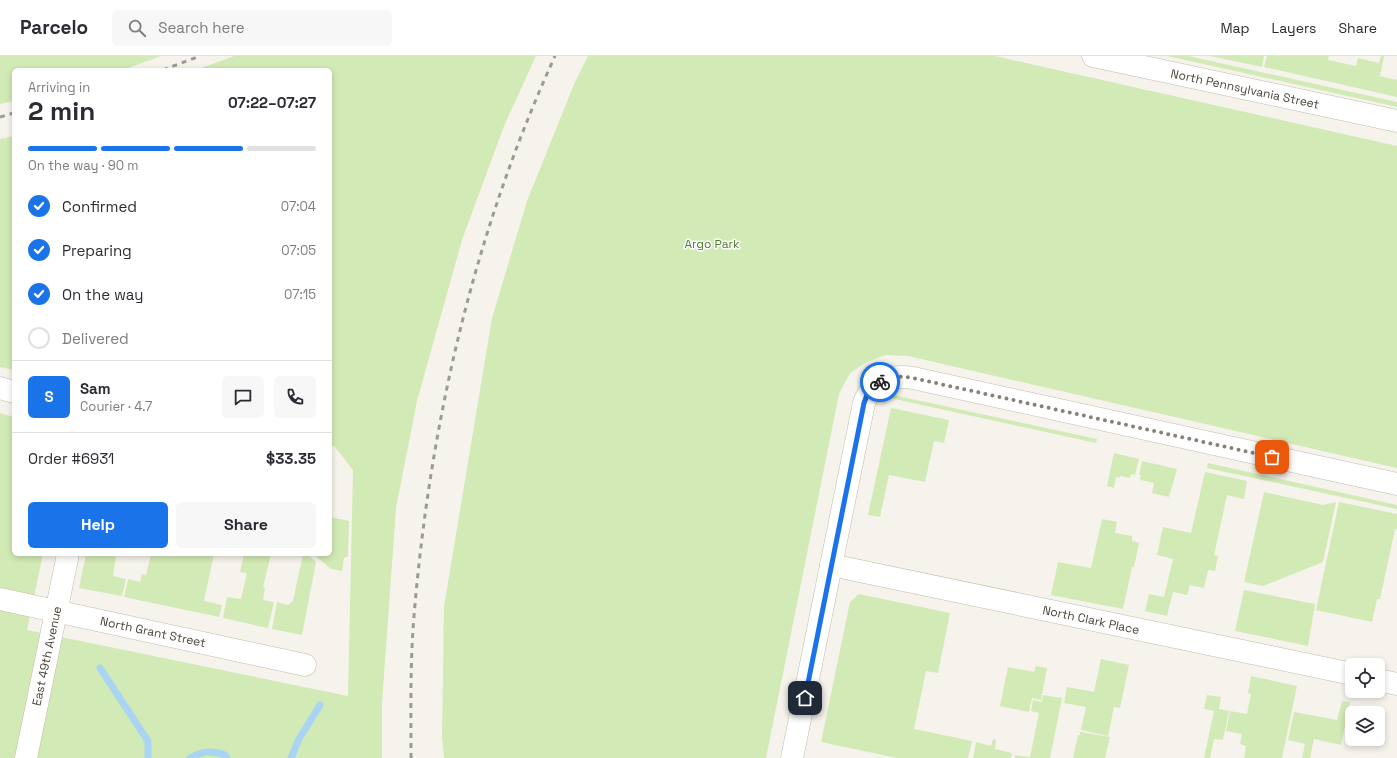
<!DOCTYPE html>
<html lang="en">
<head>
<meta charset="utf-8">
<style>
  :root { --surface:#fff; --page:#f7f7f7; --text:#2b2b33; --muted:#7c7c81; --line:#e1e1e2; --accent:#1a73e8 }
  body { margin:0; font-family:"Space Grotesk",sans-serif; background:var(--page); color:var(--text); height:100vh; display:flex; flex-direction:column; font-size:15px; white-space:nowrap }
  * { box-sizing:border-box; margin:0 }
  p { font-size:13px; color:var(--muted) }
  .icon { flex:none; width:22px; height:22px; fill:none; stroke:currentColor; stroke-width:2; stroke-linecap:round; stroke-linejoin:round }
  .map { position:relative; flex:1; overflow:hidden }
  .panel { position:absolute; left:12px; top:12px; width:320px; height:488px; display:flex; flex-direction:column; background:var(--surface); border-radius:6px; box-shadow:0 2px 6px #0003 }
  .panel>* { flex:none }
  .controls { position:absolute; left:1345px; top:602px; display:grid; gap:8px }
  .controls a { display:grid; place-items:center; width:40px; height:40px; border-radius:6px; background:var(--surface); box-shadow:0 2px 6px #0003; font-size:20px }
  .pin { position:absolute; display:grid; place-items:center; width:34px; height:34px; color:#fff; margin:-17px; border-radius:8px; box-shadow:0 2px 6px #0006 }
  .courier { position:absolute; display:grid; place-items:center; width:40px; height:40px; margin:-20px; border:3px solid #1a73e8; border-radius:50%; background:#fff; color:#222; box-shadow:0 1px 5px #0007 }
  .head em { font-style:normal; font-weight:700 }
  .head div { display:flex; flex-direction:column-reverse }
  .head { display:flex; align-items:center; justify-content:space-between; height:68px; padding:0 16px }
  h1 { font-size:26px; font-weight:700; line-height:30px }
  .bar { display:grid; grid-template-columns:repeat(4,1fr); gap:6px 4px; align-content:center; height:48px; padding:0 16px }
  .bar i { height:5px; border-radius:3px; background:var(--line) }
  .bar .selected { background:var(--accent) }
  .bar p { grid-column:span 4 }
  .line { display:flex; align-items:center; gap:10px; padding:0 16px; border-top:1px solid var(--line) }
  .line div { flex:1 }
  .round { display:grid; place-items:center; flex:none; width:42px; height:42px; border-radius:6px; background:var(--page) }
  ol { padding:0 16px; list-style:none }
  li { display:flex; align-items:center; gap:12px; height:44px }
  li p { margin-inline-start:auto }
  li .icon { padding:4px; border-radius:50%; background:var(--accent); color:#fff; stroke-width:4 }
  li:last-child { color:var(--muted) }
  li i { width:22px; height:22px; border:2px solid var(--line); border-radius:50% }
  .cta { display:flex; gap:8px; margin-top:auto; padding:8px 16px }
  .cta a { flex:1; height:46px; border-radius:6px; background:var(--accent); color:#fff; font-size:16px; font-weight:700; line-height:46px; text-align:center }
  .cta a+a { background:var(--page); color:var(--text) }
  header { display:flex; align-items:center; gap:24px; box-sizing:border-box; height:56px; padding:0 20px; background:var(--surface); border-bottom:1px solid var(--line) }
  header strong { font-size:19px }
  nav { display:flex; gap:22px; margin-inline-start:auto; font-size:14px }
  .search { width:280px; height:36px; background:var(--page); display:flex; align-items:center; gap:10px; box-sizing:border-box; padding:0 14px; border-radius:6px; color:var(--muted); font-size:15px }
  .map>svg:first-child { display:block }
  .green { fill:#d2eab5 }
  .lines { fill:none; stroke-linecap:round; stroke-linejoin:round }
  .stream { stroke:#a9d4f2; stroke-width:7 }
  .minor-casing { stroke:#c2bbae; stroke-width:23 }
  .minor { stroke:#fff; stroke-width:22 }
  .rail { stroke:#9a9a9a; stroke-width:3; stroke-dasharray:5 5; stroke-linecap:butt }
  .done { stroke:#878178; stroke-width:4; stroke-dasharray:0 7.2 }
  .route { stroke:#1a73e8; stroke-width:5 }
  .labels { text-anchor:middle; stroke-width:3; stroke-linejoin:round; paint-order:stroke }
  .street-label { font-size:12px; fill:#4b4439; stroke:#fff }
  .park-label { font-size:12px; fill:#4a7f2a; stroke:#fff }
</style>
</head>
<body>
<header>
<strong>Parcelo</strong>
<div class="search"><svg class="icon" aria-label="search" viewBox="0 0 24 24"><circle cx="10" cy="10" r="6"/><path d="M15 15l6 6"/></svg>Search here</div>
<nav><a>Map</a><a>Layers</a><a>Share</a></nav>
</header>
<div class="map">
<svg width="1397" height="702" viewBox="0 0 1397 702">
  <rect width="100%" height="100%" fill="#f6f3ec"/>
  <g class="green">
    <path d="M 0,0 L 161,0 L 123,14 L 14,14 L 14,45 L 0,48 Z"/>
    <path d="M 234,0 L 536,0 L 504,70 L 462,184 L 417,345 L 396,452 L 382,647 L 382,702 L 0,702 L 0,357 L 14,361 L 14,498 L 43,498 L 27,574 L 348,640 L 353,414 L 334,390 L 330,389 L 330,14 L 196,14 Z"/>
    <path d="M 588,0 L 995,0 L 1397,90 L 1397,412 L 908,300 L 886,299 L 867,306 L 850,317 L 839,338 L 766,702 L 444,702 L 442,681 L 444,551 L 492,262 L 527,145 L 575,26 Z"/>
    <path d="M 1167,0 L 1188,0 L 1397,46 L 1397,51 Z"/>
    <path d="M 1210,0 L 1264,0 L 1262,11 Z"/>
    <path d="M 1267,0 L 1329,0 L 1328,4 L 1356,10 L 1358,2 L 1379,7 L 1381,0 L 1384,0 L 1380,20 L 1397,24 L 1397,41 L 1264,11 Z"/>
    <path d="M 14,80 L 14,314 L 0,311 L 0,83 Z"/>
    <path d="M 893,339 L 1097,383 L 1096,387 L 890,342 Z"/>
    <path d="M 891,352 L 949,364 L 944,387 L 934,385 L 925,426 L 889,419 L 880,461 L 868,459 Z"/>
    <path d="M 1114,397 L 1139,403 L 1135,419 L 1131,418 L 1130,422 L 1120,420 L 1119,422 L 1116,421 L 1114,432 L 1107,430 Z"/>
    <path d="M 1142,405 L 1177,413 L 1169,441 L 1152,437 L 1154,427 L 1140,424 L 1141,419 L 1139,419 Z"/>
    <path d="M 1208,407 L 1397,449 L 1397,453 L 1207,412 Z"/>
    <path d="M 1205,416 L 1247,425 L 1244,443 L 1227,439 L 1214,499 L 1218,500 L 1215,515 L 1208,514 L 1204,532 L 1190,529 L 1187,539 L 1173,536 L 1167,560 L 1145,555 L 1149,538 L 1164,541 L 1173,503 L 1157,499 L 1163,471 L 1191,477 Z"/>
    <path d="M 1264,436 L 1323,449 L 1336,446 L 1323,506 L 1263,530 L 1244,526 Z"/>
    <path d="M 1339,446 L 1397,458 L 1397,473 L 1395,473 L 1380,543 L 1377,543 L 1372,566 L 1316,554 Z"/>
    <path d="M 330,461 L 349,465 L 348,500 L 344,502 L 342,515 L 331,513 L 313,498 L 330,498 Z"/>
    <path d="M 1102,463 L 1117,466 L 1115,477 L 1132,480 L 1132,485 L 1139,487 L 1134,511 L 1132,511 L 1123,553 L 1051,539 L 1058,506 L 1091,512 Z"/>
    <path d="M 86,498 L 116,498 L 113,520 L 126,523 L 122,540 L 79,532 Z"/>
    <path d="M 151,498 L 198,498 L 209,500 L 210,498 L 214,498 L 204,545 L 222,549 L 219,561 L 124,541 L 128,523 L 140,526 L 142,518 L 146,519 Z"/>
    <path d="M 244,498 L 271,498 L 263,531 L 265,532 L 263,544 L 274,546 L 268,572 L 223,562 L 227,541 L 241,543 L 247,517 L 240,516 Z"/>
    <path d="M 303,498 L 307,498 L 316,506 L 302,579 L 272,573 L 277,546 L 288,549 L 293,545 Z"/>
    <path d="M 1244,534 L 1315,548 L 1308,590 L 1235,575 Z"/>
    <path d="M 859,538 L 950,557 L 938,617 L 926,615 L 914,673 L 972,685 L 968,702 L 897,702 L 821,686 L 850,546 Z"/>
    <path d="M 1101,603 L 1129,609 L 1120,652 L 1114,651 L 1108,680 L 1081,674 L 1086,651 L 1064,647 L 1067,631 L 1094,636 Z"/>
    <path d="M 1036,610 L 1047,612 L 1041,644 L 1032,642 L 1029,656 L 1000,650 L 1008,611 L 1034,616 Z"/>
    <path d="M 1251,620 L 1297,630 L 1282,702 L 1244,702 L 1246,690 L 1240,688 L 1242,678 L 1226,675 L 1230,655 L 1247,658 L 1251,638 L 1248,637 Z"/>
    <path d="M 1043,639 L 1062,642 L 1050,702 L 1015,702 L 1015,699 L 1030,701 L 1039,657 L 1031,655 L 1033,644 L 1042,646 Z"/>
    <path d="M 1207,639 L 1221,641 L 1219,653 L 1229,655 L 1223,684 L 1214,683 L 1210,702 L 1204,702 L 1214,655 L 1204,653 Z"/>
    <path d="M 1342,645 L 1350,646 L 1341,689 L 1314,683 L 1310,702 L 1302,702 L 1305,688 L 1288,684 L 1294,656 L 1337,664 Z"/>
    <path d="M 1080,676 L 1110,681 L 1105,702 L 1073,702 L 1078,679 L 1080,679 Z"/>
    <path d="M 993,683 L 996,684 L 995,693 L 1012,697 L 1011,702 L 973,702 L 976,686 L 991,690 Z"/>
  </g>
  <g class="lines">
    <g class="stream">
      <path d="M 100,612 L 148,685 L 148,702"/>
      <path d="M 190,702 C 203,695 211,694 225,699 L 227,702"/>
      <path d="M 291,702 L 299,683 L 320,649"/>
    </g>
    <defs>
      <g id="minor">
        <path d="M 1093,0 L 1397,65"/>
        <path d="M 0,332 L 14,336"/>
        <path d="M 831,509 L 1352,618"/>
        <path d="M 0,543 L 305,609"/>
        <path d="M 1378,624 L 1397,628"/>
        <path d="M 26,702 L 68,498"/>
        <path d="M 792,702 L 864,347 C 872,325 891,318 913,322 L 1397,428"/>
      </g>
    </defs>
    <use href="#minor" class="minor-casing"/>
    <use href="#minor" class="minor"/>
    <g class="rail">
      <path d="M 163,14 L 200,0"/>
      <path d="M 0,61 L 14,57"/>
      <path d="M 411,702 C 411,655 410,607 414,560 C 430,367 474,177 555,0"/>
    </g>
  </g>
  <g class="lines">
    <path class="done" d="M 880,326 C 891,320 901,320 913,322 L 1272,401"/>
    <path class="route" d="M 805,642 L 864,347 L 867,339 L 880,326"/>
  </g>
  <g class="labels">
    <g class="street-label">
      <text transform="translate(1245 33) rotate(12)" y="4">North Pennsylvania Street</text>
      <text transform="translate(1091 564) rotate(12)" y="4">North Clark Place</text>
      <text transform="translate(153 576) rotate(12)" y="4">North Grant Street</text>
      <text transform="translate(47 600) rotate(-78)" y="4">East 49th Avenue</text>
    </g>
    <g class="park-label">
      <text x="712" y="192">Argo Park</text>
    </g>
  </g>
</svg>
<div class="controls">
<a><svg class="icon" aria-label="locate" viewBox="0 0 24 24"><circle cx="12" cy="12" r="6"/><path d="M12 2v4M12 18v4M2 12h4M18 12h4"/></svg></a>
<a><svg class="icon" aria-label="layers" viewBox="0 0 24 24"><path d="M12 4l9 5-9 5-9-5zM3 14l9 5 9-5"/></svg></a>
</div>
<div class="pin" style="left:1272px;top:401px;background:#ea580c"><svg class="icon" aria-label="bag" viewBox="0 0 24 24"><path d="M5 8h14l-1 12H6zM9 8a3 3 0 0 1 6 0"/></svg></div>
<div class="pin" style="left:805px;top:642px;background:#1f2937"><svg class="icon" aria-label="home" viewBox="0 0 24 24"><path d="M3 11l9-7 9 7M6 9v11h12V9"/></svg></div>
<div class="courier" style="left:880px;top:326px"><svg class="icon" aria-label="bike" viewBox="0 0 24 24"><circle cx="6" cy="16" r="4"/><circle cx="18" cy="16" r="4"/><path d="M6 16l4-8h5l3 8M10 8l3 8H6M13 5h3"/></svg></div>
<section class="panel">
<div class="head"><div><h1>2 min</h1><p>Arriving in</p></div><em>07:22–07:27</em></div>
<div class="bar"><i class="selected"></i><i class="selected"></i><i class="selected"></i><i></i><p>On the way · 90 m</p></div>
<ol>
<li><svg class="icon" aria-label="check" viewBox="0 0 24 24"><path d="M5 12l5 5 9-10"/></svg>Confirmed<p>07:04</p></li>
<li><svg class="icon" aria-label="check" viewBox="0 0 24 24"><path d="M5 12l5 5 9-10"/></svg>Preparing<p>07:05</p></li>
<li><svg class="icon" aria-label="check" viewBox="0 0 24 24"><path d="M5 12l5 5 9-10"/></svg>On the way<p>07:15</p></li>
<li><i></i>Delivered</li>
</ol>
<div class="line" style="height:72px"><b class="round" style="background:var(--accent);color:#fff">S</b><div><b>Sam</b><p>Courier · 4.7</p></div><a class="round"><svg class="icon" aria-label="chat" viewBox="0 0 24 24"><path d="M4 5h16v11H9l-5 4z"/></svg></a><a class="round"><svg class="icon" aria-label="phone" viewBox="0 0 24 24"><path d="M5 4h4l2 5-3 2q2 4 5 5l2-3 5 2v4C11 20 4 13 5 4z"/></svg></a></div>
<div class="line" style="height:52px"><div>Order #6931</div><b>$33.35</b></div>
<div class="cta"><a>Help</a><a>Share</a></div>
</section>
</div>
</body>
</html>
